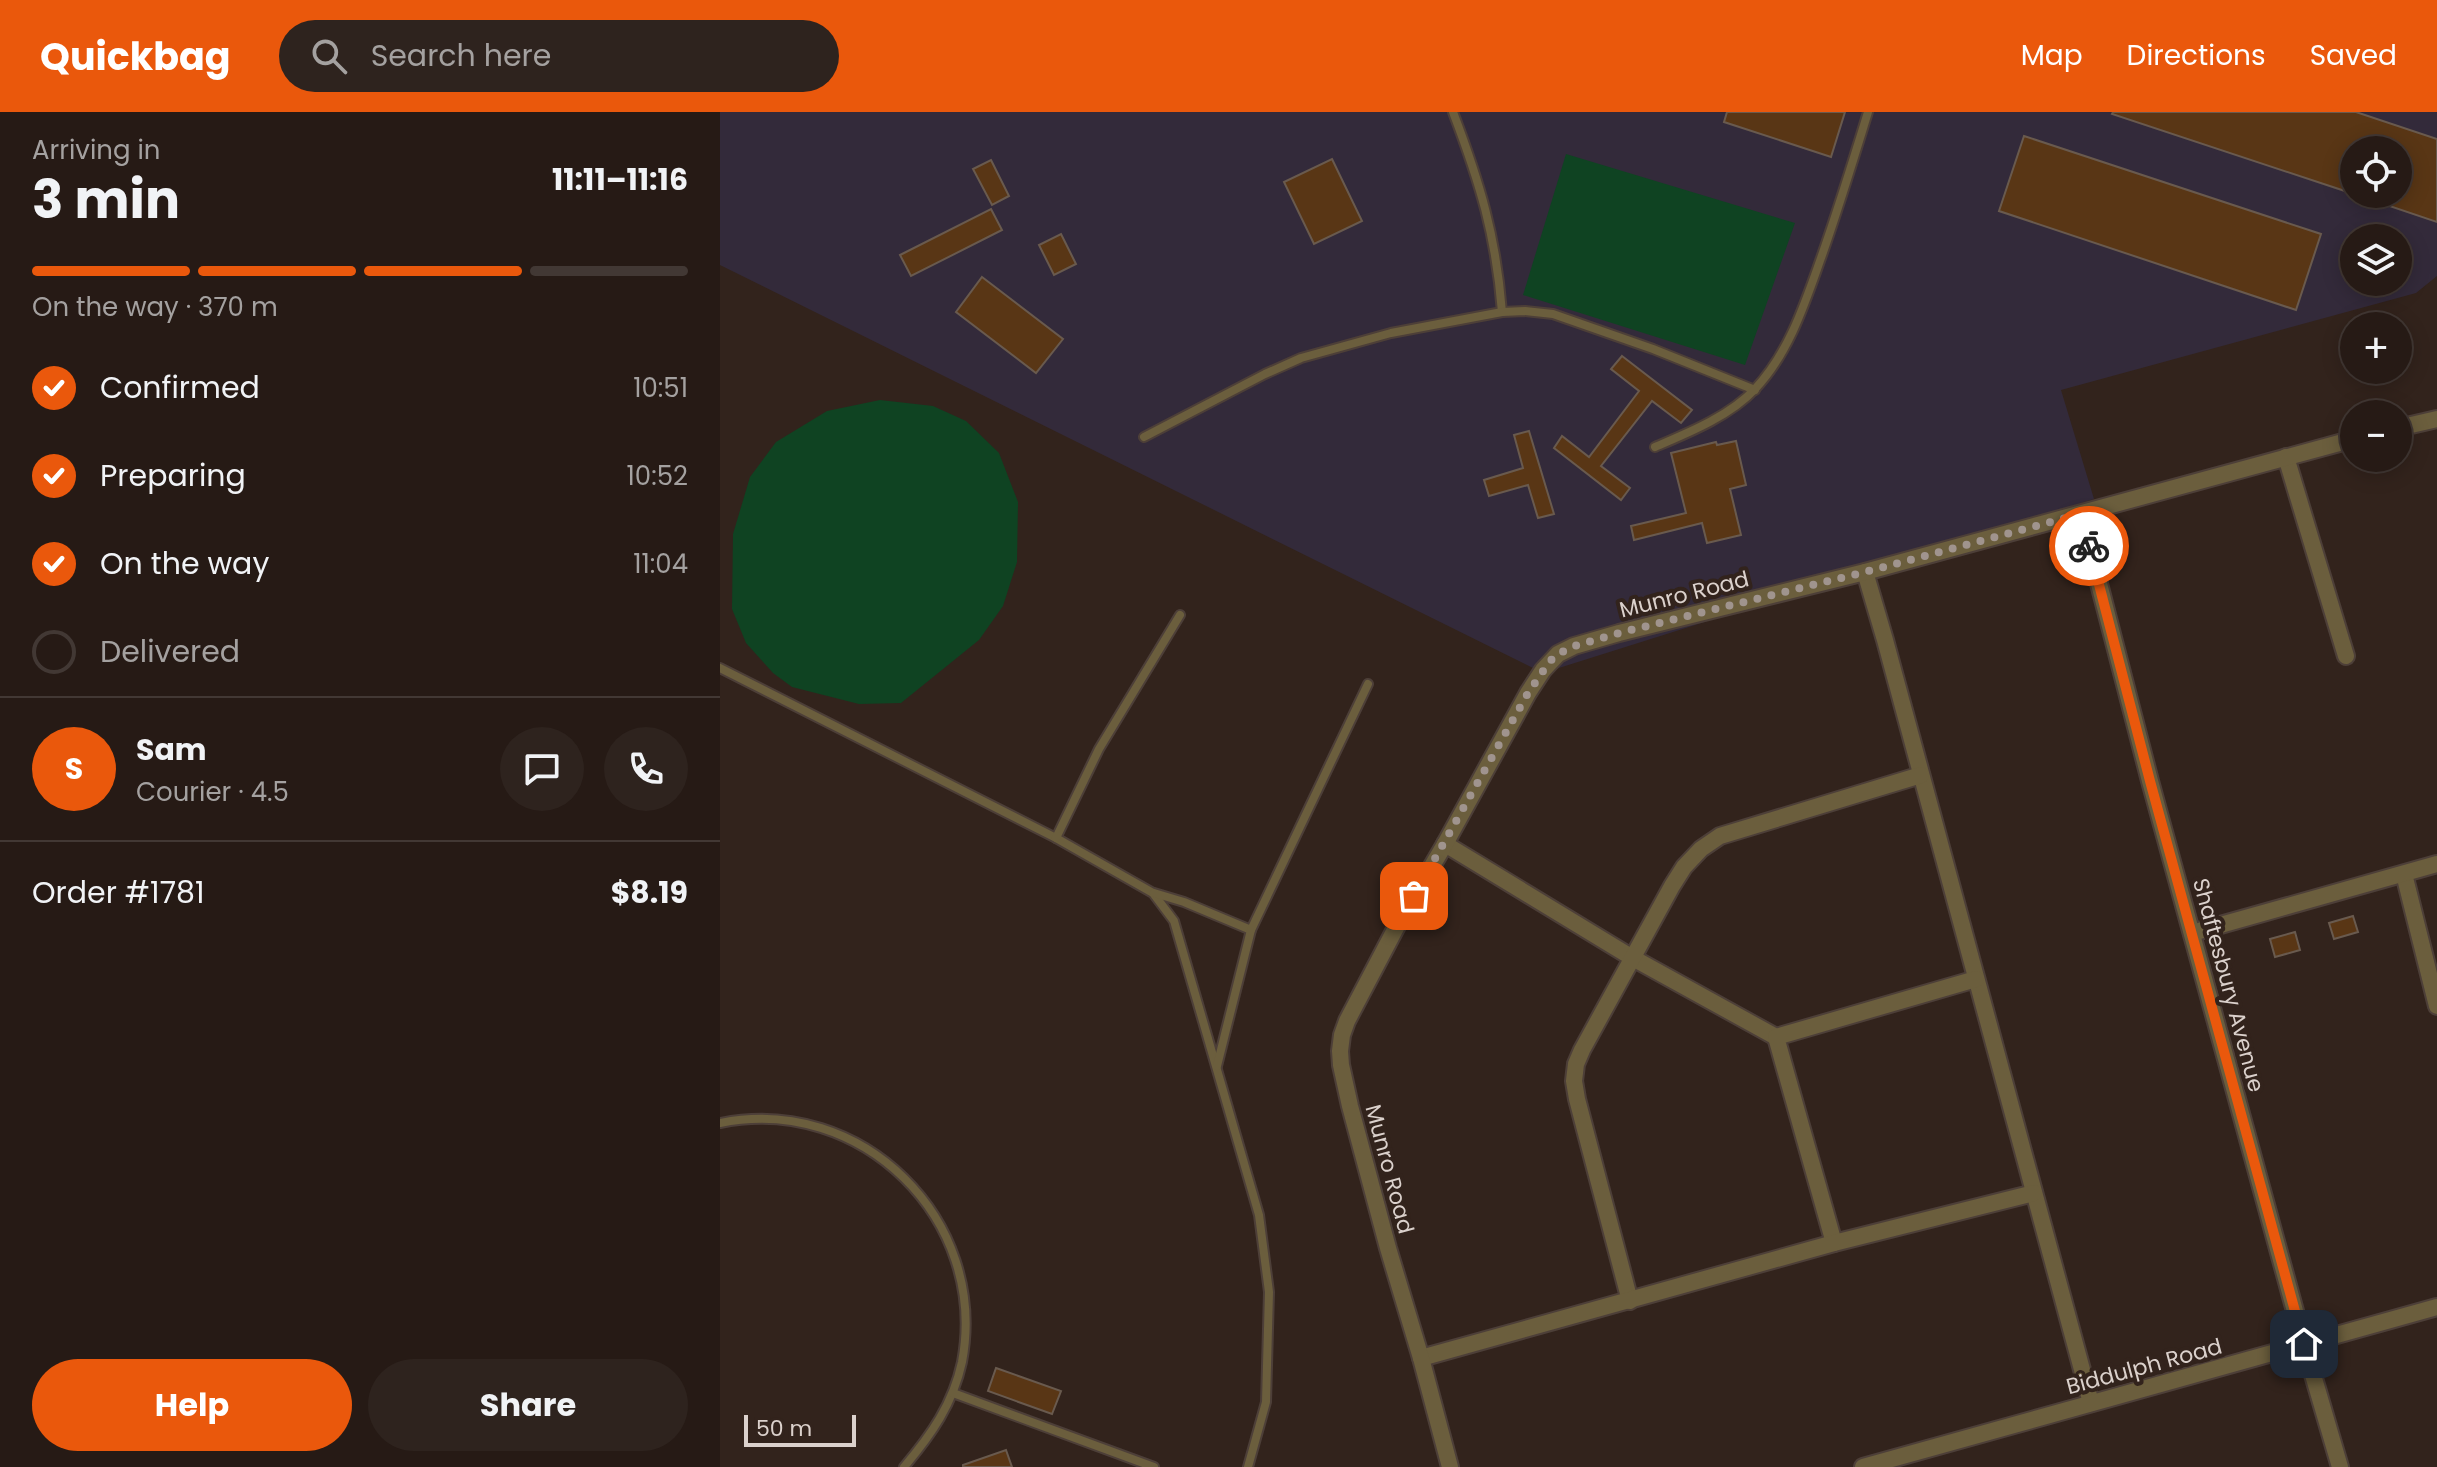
<!DOCTYPE html>
<html lang="en">
<head>
<meta charset="utf-8">
<style>
  :root { --surface:#261a15; --page:#2e231e; --text:#f1f3f6; --muted:#a4a1a0; --line:#423834; --accent:#ea580c }
  body { margin:0; font-family:Poppins,sans-serif; background:var(--page); color:var(--text); height:100vh; display:flex; flex-direction:column; font-size:30px; white-space:nowrap }
  * { box-sizing:border-box; margin:0 }
  p { font-size:26px; color:var(--muted) }
  .icon { flex:none; width:44px; height:44px; fill:none; stroke:currentColor; stroke-width:2; stroke-linecap:round; stroke-linejoin:round }
  .map { position:relative; flex:1; overflow:hidden }
  .panel { display:flex; flex-direction:column; background:var(--surface); width:720px }
  .panel>* { flex:none }
  .controls { position:absolute; left:1620px; top:24px; display:grid; gap:16px }
  .controls a { display:grid; place-items:center; width:72px; height:72px; border-radius:50%; background:var(--surface); box-shadow:0 4px 20px #0003,0 0 0 2px var(--line); font-size:40px }
  .scale { position:absolute; left:24px; bottom:20px; width:112px; box-sizing:border-box; padding-left:8px; border:4px solid #dbd1cc; border-top:0; font-size:22px; line-height:28px; white-space:nowrap; color:#dbd1cc; -webkit-text-stroke:6px #32231c; paint-order:stroke }
  .pin { position:absolute; display:grid; place-items:center; width:68px; height:68px; color:#fff; margin:-34px; border-radius:16px; box-shadow:0 4px 12px #0006 }
  .courier { position:absolute; display:grid; place-items:center; width:80px; height:80px; margin:-40px; border:6px solid #ea580c; border-radius:50%; background:#fff; color:#222; box-shadow:0 2px 10px #0007 }
  .summary em { font-style:normal; font-weight:700 }
  .summary div { display:flex; flex-direction:column-reverse }
  .summary { display:flex; align-items:center; justify-content:space-between; height:136px; padding:0 32px }
  h1 { font-size:52px; font-weight:700; line-height:60px }
  .bar { display:grid; grid-template-columns:repeat(4,1fr); gap:12px 8px; align-content:center; height:96px; padding:0 32px }
  .bar i { height:10px; border-radius:6px; background:var(--line) }
  .bar .selected { background:var(--accent) }
  .bar p { grid-column:span 4 }
  .line { display:flex; align-items:center; gap:20px; padding:0 32px; border-top:2px solid var(--line) }
  .line div { flex:1 }
  .round { display:grid; place-items:center; flex:none; width:84px; height:84px; border-radius:42px; background:var(--page) }
  ol { padding:0 32px; list-style:none }
  li { display:flex; align-items:center; gap:24px; height:88px }
  li p { margin-inline-start:auto }
  li .icon { padding:8px; border-radius:50%; background:var(--accent); color:#fff; stroke-width:4 }
  li:last-child { color:var(--muted) }
  li i { width:44px; height:44px; border:4px solid var(--line); border-radius:50% }
  .primary-button { display:flex; gap:16px; margin-top:auto; padding:16px 32px }
  .primary-button a { flex:1; height:92px; border-radius:48px; background:var(--accent); color:#fff; font-size:32px; font-weight:700; line-height:92px; text-align:center }
  .primary-button a+a { background:var(--page); color:var(--text) }
  header { display:flex; align-items:center; gap:48px; box-sizing:border-box; height:112px; padding:0 40px; background:var(--accent); color:#fff }
  header strong { font-size:38px }
  nav { display:flex; gap:44px; margin-inline-start:auto; font-size:28px }
  .search { width:560px; height:72px; background:var(--page); display:flex; align-items:center; gap:20px; box-sizing:border-box; padding:0 28px; border-radius:44px; color:var(--muted); font-size:30px }
  main { display:flex; flex:1; min-height:0 }
  .map>svg:first-child { display:block }
  .industrial { fill:#332a3a; fill-rule:evenodd }
  .green { fill:#0f4322 }
  .building { fill:#593615; stroke:#695a4e; stroke-width:2 }
  .lines { fill:none; stroke-linecap:round; stroke-linejoin:round }
  .lane-casing { stroke:#4d3f38; stroke-width:12 }
  .street-casing { stroke:#4d3f38; stroke-width:20 }
  .lane { stroke:#6b5e3d; stroke-width:8 }
  .street { stroke:#6b5e3d; stroke-width:16 }
  .done { stroke:#a0948e; stroke-width:8; stroke-dasharray:0 14.4 }
  .route { stroke:#ea580c; stroke-width:10 }
  .labels { text-anchor:middle; stroke-width:8; stroke-linejoin:round; paint-order:stroke }
  .street-label { font-size:22px; fill:#dbd1cc; stroke:#32231c }
</style>
</head>
<body>
<header>
<strong>Quickbag</strong>
<div class="search"><svg class="icon" aria-label="search" viewBox="0 0 24 24"><circle cx="10" cy="10" r="6"/><path d="M15 15l6 6"/></svg>Search here</div>
<nav><a>Map</a><a>Directions</a><a>Saved</a></nav>
</header>
<main>
<section class="panel">
<div class="summary"><div><h1>3 min</h1><p>Arriving in</p></div><em>11:11–11:16</em></div>
<div class="bar"><i class="selected"></i><i class="selected"></i><i class="selected"></i><i></i><p>On the way · 370 m</p></div>
<ol>
<li><svg class="icon" aria-label="check" viewBox="0 0 24 24"><path d="M5 12l5 5 9-10"/></svg>Confirmed<p>10:51</p></li>
<li><svg class="icon" aria-label="check" viewBox="0 0 24 24"><path d="M5 12l5 5 9-10"/></svg>Preparing<p>10:52</p></li>
<li><svg class="icon" aria-label="check" viewBox="0 0 24 24"><path d="M5 12l5 5 9-10"/></svg>On the way<p>11:04</p></li>
<li><i></i>Delivered</li>
</ol>
<div class="line" style="height:144px"><b class="round" style="background:var(--accent);color:#fff">S</b><div><b>Sam</b><p>Courier · 4.5</p></div><a class="round"><svg class="icon" aria-label="chat" viewBox="0 0 24 24"><path d="M4 5h16v11H9l-5 4z"/></svg></a><a class="round"><svg class="icon" aria-label="phone" viewBox="0 0 24 24"><path d="M5 4h4l2 5-3 2q2 4 5 5l2-3 5 2v4C11 20 4 13 5 4z"/></svg></a></div>
<div class="line" style="height:104px"><div>Order #1781</div><b>$8.19</b></div>
<div class="primary-button"><a>Help</a><a>Share</a></div>
</section>
<div class="map">
<svg width="1717" height="1355" viewBox="0 0 1717 1355">
  <rect width="100%" height="100%" fill="#32231c"/>
  <path class="industrial" d="M 0,0 L 1717,0 L 1717,164 L 1696,181 L 1341,278 L 1374,387 L 823,561 L 0,153 ZM 1634,38 L 1678,38 L 1678,82 L 1634,82 ZM 1634,126 L 1678,126 L 1678,170 L 1634,170 Z"/>
  <g class="green">
    <path d="M 846,42 L 1075,111 L 1025,253 L 803,183 Z"/>
    <path d="M 160,288 L 213,294 L 246,309 L 279,341 L 298,390 L 297,450 L 283,494 L 259,528 L 181,591 L 139,592 L 72,575 L 53,561 L 26,531 L 12,497 L 13,422 L 30,365 L 56,330 L 107,299 Z"/>
  </g>
  <g class="building">
    <path d="M 1007,0 L 1125,0 L 1111,45 L 1004,10 Z"/>
    <path d="M 1393,0 L 1636,0 L 1717,27 L 1717,110 L 1640,84 L 1640,82 L 1678,82 L 1678,38 L 1634,38 L 1634,82 L 1392,2 Z"/>
    <path d="M 1304,24 L 1601,122 L 1576,198 L 1279,99 Z"/>
    <path d="M 612,47 L 642,109 L 594,132 L 564,70 Z"/>
    <path d="M 271,48 L 289,84 L 272,93 L 253,57 Z"/>
    <path d="M 271,97 L 282,118 L 191,164 L 180,143 Z"/>
    <path d="M 341,122 L 356,152 L 334,163 L 319,133 Z"/>
    <path d="M 262,165 L 343,227 L 316,261 L 236,200 Z"/>
    <path d="M 902,244 L 972,298 L 961,311 L 932,289 L 881,354 L 910,376 L 901,388 L 834,336 L 842,324 L 869,345 L 919,279 L 891,257 Z"/>
    <path d="M 809,319 L 834,402 L 818,406 L 808,373 L 769,384 L 764,368 L 803,356 L 794,323 Z"/>
    <path d="M 1016,329 L 1026,373 L 1010,377 L 1021,423 L 987,431 L 982,411 L 914,428 L 911,414 L 966,401 L 951,341 L 996,330 L 997,333 Z"/>
    <path d="M 1633,804 L 1638,820 L 1614,827 L 1609,811 Z"/>
    <path d="M 1575,820 L 1580,838 L 1555,845 L 1550,827 Z"/>
    <path d="M 276,1256 L 341,1279 L 332,1302 L 268,1279 Z"/>
    <path d="M 286,1338 L 292,1355 L 243,1355 L 243,1353 Z"/>
  </g>
  <g class="lines">
    <defs>
      <g id="lane">
        <path d="M 733,0 C 760,71 776,124 782,200"/>
        <path d="M 424,325 L 545,262 L 581,246 L 671,221 L 782,200 L 805,199 L 833,202 L 933,237 L 1035,278"/>
        <path d="M 935,335 C 968,321 1010,304 1035,277 C 1069,241 1085,191 1101,146 C 1118,98 1133,49 1148,0"/>
        <path d="M 0,556 L 336,726 L 433,781 L 454,809 L 539,1103 L 549,1180 L 546,1290 L 528,1355"/>
        <path d="M 336,726 L 379,637 L 460,503"/>
        <path d="M 434,781 L 464,790 L 531,818"/>
        <path d="M 497,954 L 531,818 L 648,572"/>
        <path d="M 0,1011 C 141,982 269,1107 242,1250 C 233,1292 211,1323 184,1355"/>
        <path d="M 233,1281 L 434,1355"/>
      </g>
      <g id="street">
        <path d="M 1678,316 L 1717,307"/>
        <path d="M 1566,345 L 1626,544"/>
        <path d="M 1361,402 L 1430,669 L 1584,1232 L 1620,1355"/>
        <path d="M 1145,460 L 1165,528 L 1371,1291"/>
        <path d="M 725,732 L 911,845 L 1056,925"/>
        <path d="M 1684,762 L 1717,894"/>
        <path d="M 1472,821 L 1717,752"/>
        <path d="M 1114,1131 L 1056,925 L 1256,867"/>
        <path d="M 910,1189 L 857,987 L 854,969 L 856,952 L 862,938 L 952,774 L 964,755 L 981,737 L 1000,724 L 1201,663"/>
        <path d="M 701,1246 L 1114,1131 L 1314,1081"/>
        <path d="M 730,1355 L 701,1246 L 668,1136 L 630,994 L 621,953 L 620,939 L 622,923 L 627,909 L 679,810 L 725,732 L 808,581 L 823,558 L 838,542 L 854,534 L 899,521 L 1145,460 L 1634,327"/>
        <path d="M 1143,1355 L 1717,1195"/>
      </g>
    </defs>
    <use href="#lane" class="lane-casing"/>
    <use href="#street" class="street-casing"/>
    <use href="#lane" class="lane"/>
    <use href="#street" class="street"/>
  </g>
  <g class="lines">
    <path class="done" d="M 694,784 L 808,581 L 830,549 L 838,542 L 854,534 L 899,521 L 1145,460 L 1361,402 L 1369,434"/>
    <path class="route" d="M 1369,434 L 1430,669 L 1584,1232"/>
  </g>
  <g class="labels">
    <g class="street-label">
      <text transform="translate(964 482) rotate(-14)" y="8">Munro Road</text>
      <text transform="translate(1509 873) rotate(75)" y="8">Shaftesbury Avenue</text>
      <text transform="translate(670 1057) rotate(75)" y="8">Munro Road</text>
      <text transform="translate(1424 1254) rotate(-15)" y="8">Biddulph Road</text>
    </g>
  </g>
</svg>
<div class="controls">
<a><svg class="icon" aria-label="locate" viewBox="0 0 24 24"><circle cx="12" cy="12" r="6"/><path d="M12 2v4M12 18v4M2 12h4M18 12h4"/></svg></a>
<a><svg class="icon" aria-label="layers" viewBox="0 0 24 24"><path d="M12 4l9 5-9 5-9-5zM3 14l9 5 9-5"/></svg></a>
<a>+</a>
<a>−</a>
</div>
<div class="scale">50 m</div>
<div class="pin" style="left:694px;top:784px;background:#ea580c"><svg class="icon" aria-label="bag" viewBox="0 0 24 24"><path d="M5 8h14l-1 12H6zM9 8a3 3 0 0 1 6 0"/></svg></div>
<div class="pin" style="left:1584px;top:1232px;background:#1f2937"><svg class="icon" aria-label="home" viewBox="0 0 24 24"><path d="M3 11l9-7 9 7M6 9v11h12V9"/></svg></div>
<div class="courier" style="left:1369px;top:434px"><svg class="icon" aria-label="bike" viewBox="0 0 24 24"><circle cx="6" cy="16" r="4"/><circle cx="18" cy="16" r="4"/><path d="M6 16l4-8h5l3 8M10 8l3 8H6M13 5h3"/></svg></div>
</div>
</main>
</body>
</html>
